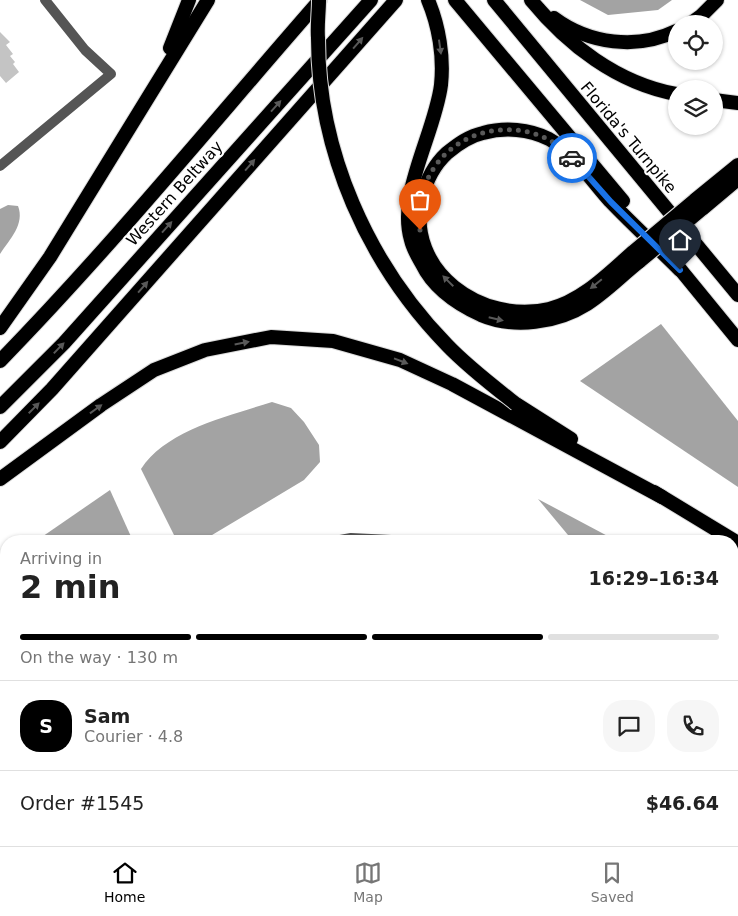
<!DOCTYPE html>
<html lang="en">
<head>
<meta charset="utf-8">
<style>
  :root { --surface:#fff; --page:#f6f6f6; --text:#222; --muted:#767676; --line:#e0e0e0; --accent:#000 }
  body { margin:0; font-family:"DejaVu Sans",sans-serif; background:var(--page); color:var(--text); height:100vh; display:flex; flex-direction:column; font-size:19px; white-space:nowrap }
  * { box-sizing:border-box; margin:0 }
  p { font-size:16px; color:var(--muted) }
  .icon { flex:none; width:28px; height:28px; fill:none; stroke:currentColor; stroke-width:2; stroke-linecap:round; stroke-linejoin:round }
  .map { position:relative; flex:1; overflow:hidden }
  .panel { position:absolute; left:0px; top:535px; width:739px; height:311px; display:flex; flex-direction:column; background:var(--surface); border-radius:20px 20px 0 0; box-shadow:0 1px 4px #0004 }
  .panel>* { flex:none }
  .controls { position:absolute; left:668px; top:15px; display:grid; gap:10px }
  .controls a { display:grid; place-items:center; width:55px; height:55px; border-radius:50%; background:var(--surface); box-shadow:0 1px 4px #0004; font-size:25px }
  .pin { position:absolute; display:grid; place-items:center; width:42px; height:42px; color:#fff; margin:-51px -21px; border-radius:50% 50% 50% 0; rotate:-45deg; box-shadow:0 0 5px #0007 }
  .pin .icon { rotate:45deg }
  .courier { position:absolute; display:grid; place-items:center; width:50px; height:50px; margin:-25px; border:4px solid #1a73e8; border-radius:50%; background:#fff; color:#222; box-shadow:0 1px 6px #0007 }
  .head em { font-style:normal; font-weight:700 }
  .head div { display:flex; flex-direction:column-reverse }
  .head { display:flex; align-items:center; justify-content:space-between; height:85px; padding:0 20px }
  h1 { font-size:32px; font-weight:700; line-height:38px }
  .bar { display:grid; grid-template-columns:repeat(4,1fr); gap:8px 5px; align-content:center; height:60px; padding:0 20px }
  .bar i { height:6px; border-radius:4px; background:var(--line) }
  .bar .active { background:var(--accent) }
  .bar p { grid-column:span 4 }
  .line { display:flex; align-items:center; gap:12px; padding:0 20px; border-top:1px solid var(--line) }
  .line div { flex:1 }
  .round { display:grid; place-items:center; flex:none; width:52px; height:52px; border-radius:20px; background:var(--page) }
  .tab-bar { display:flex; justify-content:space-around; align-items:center; height:70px; border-top:1px solid var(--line); background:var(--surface); font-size:14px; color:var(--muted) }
  .tab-bar a { display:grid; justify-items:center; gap:2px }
  .tab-bar .active { color:var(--accent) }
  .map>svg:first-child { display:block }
  .green { fill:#dcdcdc }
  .water { fill:#a3a3a3 }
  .building { fill:#c4c4c4 }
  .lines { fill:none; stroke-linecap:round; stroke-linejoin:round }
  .highway-casing { stroke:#dbdbdb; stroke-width:16 }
  .minor { stroke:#555; stroke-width:10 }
  .highway { stroke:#000; stroke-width:14 }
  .highway-bridge-casing { stroke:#dbdbdb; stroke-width:16; stroke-linecap:butt }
  .highway-bridge { stroke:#000; stroke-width:14 }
  .oneway { fill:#595959 }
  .done { stroke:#595959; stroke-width:5; stroke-dasharray:0 9 }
  .route { stroke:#1a73e8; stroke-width:6 }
  .labels { text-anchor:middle; stroke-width:4; stroke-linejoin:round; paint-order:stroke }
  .street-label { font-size:16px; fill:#000; stroke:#fff }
</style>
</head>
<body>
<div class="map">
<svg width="738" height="846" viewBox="0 0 738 846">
  <rect width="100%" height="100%" fill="#fff"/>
  <g class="green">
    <path d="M 6,779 L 6,840 L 159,840 L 160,846 L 0,846 L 0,783 Z"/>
    <path d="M 423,840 L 595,840 L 596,846 L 423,846 Z"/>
  </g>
  <g class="water">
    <path d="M 580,0 L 672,0 L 658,10 L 608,15 Z"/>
    <path d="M 8,205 L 18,206 C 25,224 10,239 0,254 L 0,209 Z"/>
    <path d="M 661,324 L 738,421 L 738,487 L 580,381 Z"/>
    <path d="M 272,402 L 291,408 L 304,422 L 319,445 L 320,462 L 304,480 L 202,541 L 177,541 L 141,469 C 166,430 229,416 272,402 Z"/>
    <path d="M 110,490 L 133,541 L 36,541 Z"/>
    <path d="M 538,499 L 617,541 L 573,541 Z"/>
    <path d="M 6,562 L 6,641 L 0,644 L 0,566 Z"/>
    <path d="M 733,603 L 738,606 L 738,742 L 732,735 Z"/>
  </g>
  <path class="building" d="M 0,32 L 10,42 L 6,45 L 13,54 L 10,56 L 15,62 L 13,64 L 19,72 L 6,83 L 0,76 Z"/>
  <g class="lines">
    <defs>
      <g id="highway">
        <path d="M 428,0 C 439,26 444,57 441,85 C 435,133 397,193 411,240 C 413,249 418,257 422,264 C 434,289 457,304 481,315 C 514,329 557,323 587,304 C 606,292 622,275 640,261"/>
        <path d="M 455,0 L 623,201"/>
        <path d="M 494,0 L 738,295"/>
        <path d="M 531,0 C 568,45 617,83 676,94"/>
        <path d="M 554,18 C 589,44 637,50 676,31"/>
        <path d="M 690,24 L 701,16 L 717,0"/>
        <path d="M 170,48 L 189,0"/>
        <path d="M 714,100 L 738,103"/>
        <path d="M 695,200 L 738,165"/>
        <path d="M 702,209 L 738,179"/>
        <path d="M 633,252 C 608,274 582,301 549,309 C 482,325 405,271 422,198 C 426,181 434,165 447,153 C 458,144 469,136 483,133 C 505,127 529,129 549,139 C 574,153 591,180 610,201 C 633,225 657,247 680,270"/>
        <path d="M 675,263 L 738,340"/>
        <path d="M 0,328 L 50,257 L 208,0"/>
        <path d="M 0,361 C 112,246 214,121 320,0"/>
        <path d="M 516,404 L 571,439"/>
        <path d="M 0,407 L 64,343 L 371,0"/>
        <path d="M 0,442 L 52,389 L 396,0"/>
        <path d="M 0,479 L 101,405 L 154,370 L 205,350 L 271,337 L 333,341 L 400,360 L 452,384 L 662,497"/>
        <path d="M 654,492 L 738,543"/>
      </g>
    </defs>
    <use href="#highway" class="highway-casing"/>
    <g class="minor">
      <path d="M 0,166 L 111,74 L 85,50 L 45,0"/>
      <path d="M 335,541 L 351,538 L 411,541"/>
      <path d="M 0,687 L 6,684"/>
      <path d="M 732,823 L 738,830"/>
      <path d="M 239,840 L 241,846"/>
      <path d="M 361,840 L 363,846"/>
      <path d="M 648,840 L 653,846"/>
    </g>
    <use href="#highway" class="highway"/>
    <defs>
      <g id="highway-bridge">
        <path d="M 319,0 C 319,13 317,25 318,38 C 318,152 368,264 447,345 C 468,367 493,386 516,404"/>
        <path d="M 633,252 L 695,200"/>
        <path d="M 640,261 L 702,209"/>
      </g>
    </defs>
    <use href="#highway-bridge" class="highway-bridge-casing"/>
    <use href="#highway-bridge" class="highway-bridge"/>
  </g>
  <defs><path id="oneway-solid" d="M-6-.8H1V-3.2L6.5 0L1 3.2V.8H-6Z" transform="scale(1.25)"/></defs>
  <g class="oneway">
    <use href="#oneway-solid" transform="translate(358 43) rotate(-49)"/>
    <use href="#oneway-solid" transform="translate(440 47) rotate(82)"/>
    <use href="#oneway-solid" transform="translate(276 106) rotate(-48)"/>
    <use href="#oneway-solid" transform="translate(250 165) rotate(-49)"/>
    <use href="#oneway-solid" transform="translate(167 227) rotate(-48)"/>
    <use href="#oneway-solid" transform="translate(448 281) rotate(-135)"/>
    <use href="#oneway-solid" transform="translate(596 284) rotate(141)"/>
    <use href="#oneway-solid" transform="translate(143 287) rotate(-49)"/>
    <use href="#oneway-solid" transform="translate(496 319) rotate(13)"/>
    <use href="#oneway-solid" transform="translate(242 343) rotate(-11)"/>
    <use href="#oneway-solid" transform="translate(59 348) rotate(-46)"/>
    <use href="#oneway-solid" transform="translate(401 361) rotate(21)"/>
    <use href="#oneway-solid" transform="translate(34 408) rotate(-45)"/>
    <use href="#oneway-solid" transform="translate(96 409) rotate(-36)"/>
  </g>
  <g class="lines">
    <path class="done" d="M 420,230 C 419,209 421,189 432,171 C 462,121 535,116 572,158"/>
    <path class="route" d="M 572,158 L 611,202 L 680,270"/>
  </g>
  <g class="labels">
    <g class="street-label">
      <text transform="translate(629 137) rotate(50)" y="6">Florida's Turnpike</text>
      <text transform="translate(174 193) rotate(-48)" y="6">Western Beltway</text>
    </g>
  </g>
</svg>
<div class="controls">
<a><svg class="icon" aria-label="locate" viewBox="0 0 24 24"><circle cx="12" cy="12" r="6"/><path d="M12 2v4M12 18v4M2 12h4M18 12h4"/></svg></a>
<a><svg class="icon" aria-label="layers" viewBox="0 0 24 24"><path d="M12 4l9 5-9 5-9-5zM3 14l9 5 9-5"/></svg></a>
</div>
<div class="pin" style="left:420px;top:230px;background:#ea580c"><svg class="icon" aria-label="bag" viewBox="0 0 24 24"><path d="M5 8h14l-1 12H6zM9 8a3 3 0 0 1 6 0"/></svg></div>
<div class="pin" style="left:680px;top:270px;background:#1f2937"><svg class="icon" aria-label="home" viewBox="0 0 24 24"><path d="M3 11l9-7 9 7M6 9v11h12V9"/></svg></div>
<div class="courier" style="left:572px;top:158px"><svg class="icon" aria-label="car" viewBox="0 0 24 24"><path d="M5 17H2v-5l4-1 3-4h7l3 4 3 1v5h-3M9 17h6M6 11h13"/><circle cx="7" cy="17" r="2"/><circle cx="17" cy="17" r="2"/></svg></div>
<section class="panel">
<div class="head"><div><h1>2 min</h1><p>Arriving in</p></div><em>16:29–16:34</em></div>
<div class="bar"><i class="active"></i><i class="active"></i><i class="active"></i><i></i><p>On the way · 130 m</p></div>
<div class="line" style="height:90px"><b class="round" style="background:var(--accent);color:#fff">S</b><div><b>Sam</b><p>Courier · 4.8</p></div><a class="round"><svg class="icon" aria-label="chat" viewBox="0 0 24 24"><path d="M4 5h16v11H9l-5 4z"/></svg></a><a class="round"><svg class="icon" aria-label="phone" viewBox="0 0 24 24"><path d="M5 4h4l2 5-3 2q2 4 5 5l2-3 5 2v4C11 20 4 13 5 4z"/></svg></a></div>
<div class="line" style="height:65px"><div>Order #1545</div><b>$46.64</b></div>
</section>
</div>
<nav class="tab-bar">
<a class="active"><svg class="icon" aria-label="home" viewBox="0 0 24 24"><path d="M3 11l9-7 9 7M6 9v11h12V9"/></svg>Home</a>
<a><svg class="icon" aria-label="map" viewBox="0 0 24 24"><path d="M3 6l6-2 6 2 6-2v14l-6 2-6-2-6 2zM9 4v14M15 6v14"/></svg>Map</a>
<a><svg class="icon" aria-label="saved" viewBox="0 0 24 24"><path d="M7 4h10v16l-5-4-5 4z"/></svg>Saved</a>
</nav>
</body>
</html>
